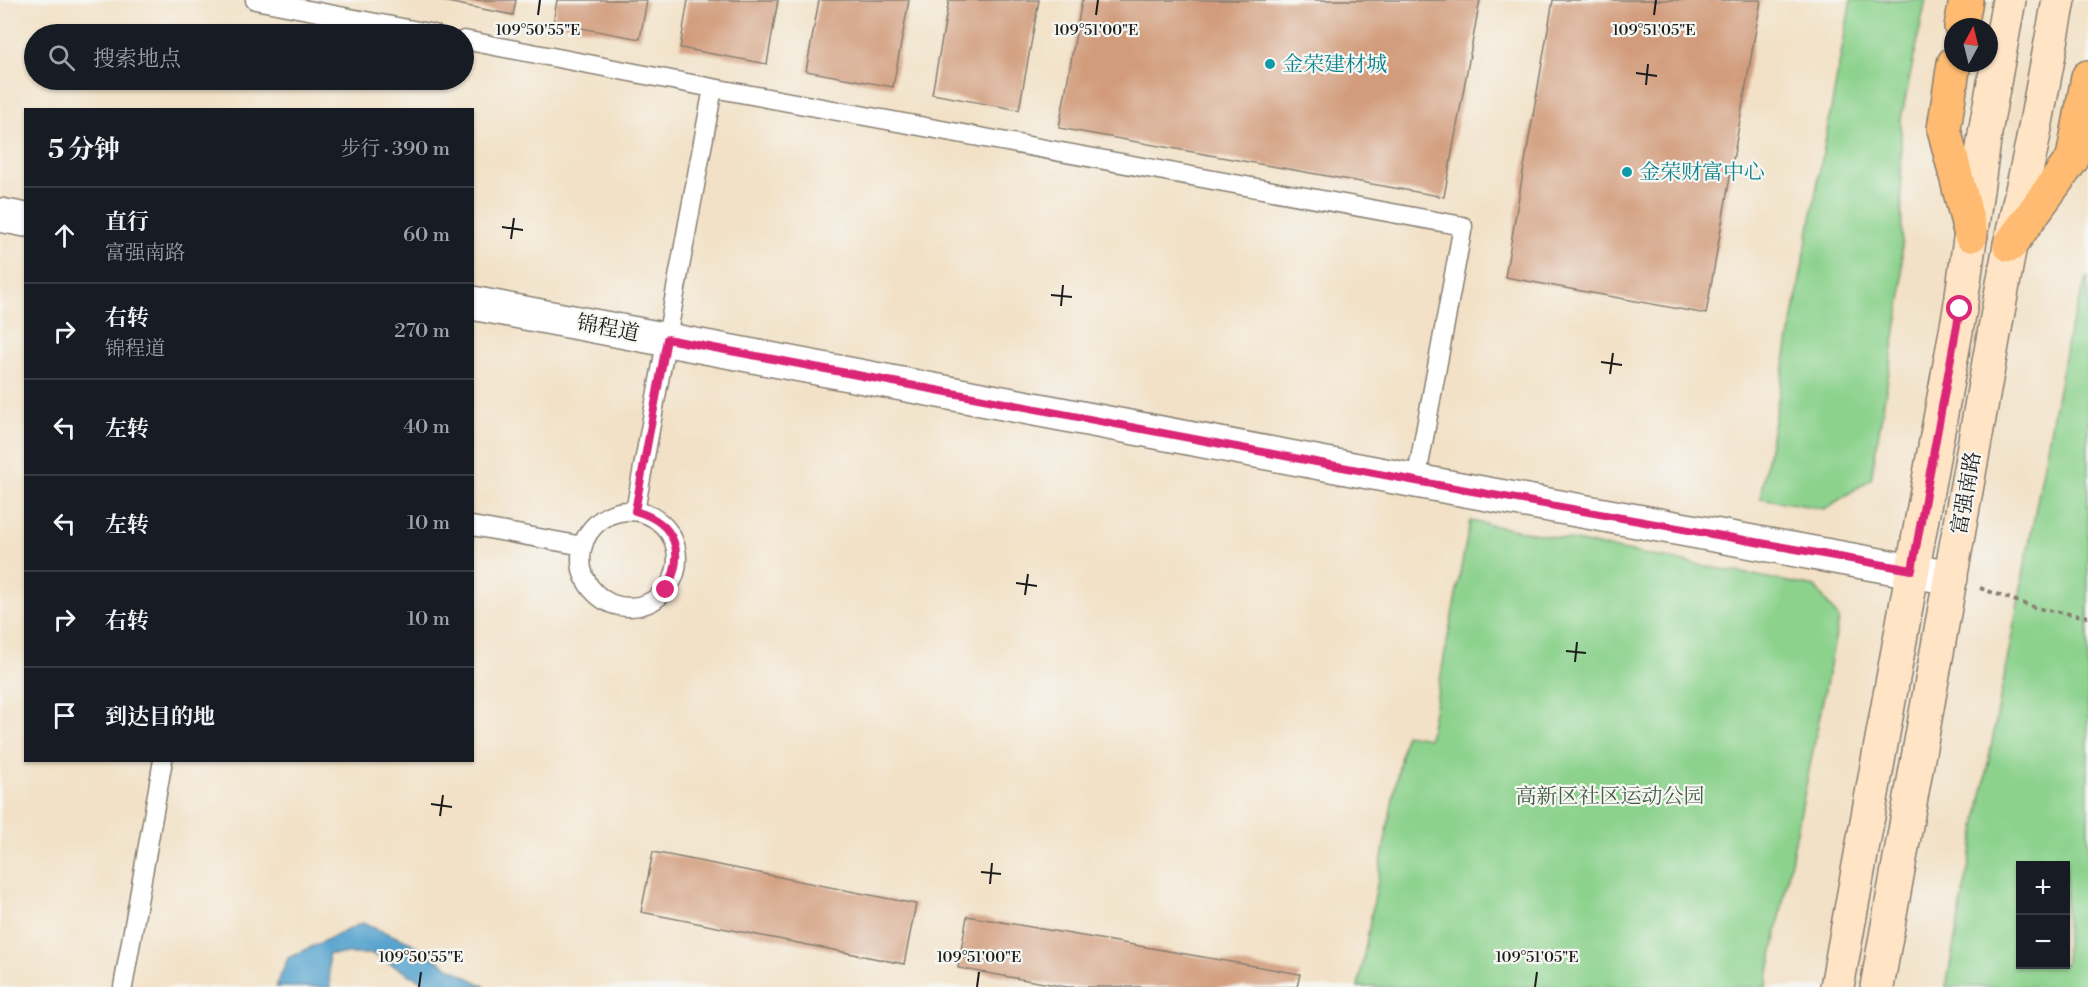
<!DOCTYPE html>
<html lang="zh">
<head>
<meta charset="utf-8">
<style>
  :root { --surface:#171b24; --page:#242831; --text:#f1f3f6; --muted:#9ea1a6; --line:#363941 }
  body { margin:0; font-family:"Libre Bodoni","Noto Serif SC",serif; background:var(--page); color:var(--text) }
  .controls { position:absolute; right:18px; bottom:18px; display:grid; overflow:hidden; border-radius:0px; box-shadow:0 2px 4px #0004 }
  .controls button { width:54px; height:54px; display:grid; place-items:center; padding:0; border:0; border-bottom:2px solid var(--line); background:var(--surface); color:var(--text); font:30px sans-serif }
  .compass { position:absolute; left:1944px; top:18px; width:54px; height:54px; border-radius:50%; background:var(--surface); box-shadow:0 2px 4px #0004; rotate:7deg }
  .stop { position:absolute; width:18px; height:18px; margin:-14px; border:4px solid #db2777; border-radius:50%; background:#fff }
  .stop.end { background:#db2777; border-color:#fff; box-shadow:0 2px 6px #0008 }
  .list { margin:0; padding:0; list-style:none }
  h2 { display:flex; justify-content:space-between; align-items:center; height:78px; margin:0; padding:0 24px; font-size:26px }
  h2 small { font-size:20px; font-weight:400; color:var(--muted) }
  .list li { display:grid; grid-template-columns:39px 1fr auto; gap:18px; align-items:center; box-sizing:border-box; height:96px; padding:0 24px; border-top:2px solid var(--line) }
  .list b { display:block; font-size:22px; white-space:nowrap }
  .list p { margin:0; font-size:20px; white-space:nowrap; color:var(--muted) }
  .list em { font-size:20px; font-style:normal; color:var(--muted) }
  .icon { flex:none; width:33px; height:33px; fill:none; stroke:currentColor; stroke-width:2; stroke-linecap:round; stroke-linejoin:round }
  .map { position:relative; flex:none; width:2088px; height:987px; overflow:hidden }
  .search { position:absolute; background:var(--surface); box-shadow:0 2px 4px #0004; left:24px; top:24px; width:450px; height:66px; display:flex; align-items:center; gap:15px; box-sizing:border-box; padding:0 21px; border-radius:33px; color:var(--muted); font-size:22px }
  .panel { position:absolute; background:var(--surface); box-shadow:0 2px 4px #0004; left:24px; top:108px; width:450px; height:654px; border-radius:0px }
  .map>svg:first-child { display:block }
  .green { fill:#8cd28d; stroke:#547754; stroke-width:1.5; fill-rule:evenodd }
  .water { fill:#54a3ce; stroke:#386075; stroke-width:1.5 }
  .building { fill:#d29c7b }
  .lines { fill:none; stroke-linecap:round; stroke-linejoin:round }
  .service-casing { stroke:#877e71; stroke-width:21 }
  .minor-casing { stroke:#877e71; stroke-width:36 }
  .secondary-casing { stroke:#877e71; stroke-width:36 }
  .primary-casing { stroke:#877e71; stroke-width:36 }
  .path { stroke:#877e71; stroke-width:4; stroke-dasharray:4.5 4.5; stroke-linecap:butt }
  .service { stroke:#fff; stroke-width:18 }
  .minor { stroke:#fff; stroke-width:33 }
  .secondary { stroke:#ffe4c6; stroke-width:33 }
  .primary { stroke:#febb71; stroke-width:33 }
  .route { stroke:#db2777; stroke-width:8 }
  .ticks { fill:none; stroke:#1c1c1c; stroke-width:2 }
  .culture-dot { fill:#0f9aa8; stroke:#f6f6f2; stroke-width:2 }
  .labels { text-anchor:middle; stroke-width:4.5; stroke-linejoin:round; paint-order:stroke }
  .culture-label { font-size:21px; fill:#0d838f; stroke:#f6f6f2; text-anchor:start }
  .street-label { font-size:21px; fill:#1c1c1c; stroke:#f6f6f2 }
  .park-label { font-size:21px; fill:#435c44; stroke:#f6f6f2 }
  .ticks-label { font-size:15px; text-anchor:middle; fill:#1c1c1c; stroke:#f6f6f2; stroke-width:4.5; stroke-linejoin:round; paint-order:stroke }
</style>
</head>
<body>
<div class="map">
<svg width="2088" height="987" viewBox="0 0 2088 987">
  <rect width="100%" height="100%" fill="#f6f6f2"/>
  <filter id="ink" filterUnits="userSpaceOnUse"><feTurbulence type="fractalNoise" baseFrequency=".0167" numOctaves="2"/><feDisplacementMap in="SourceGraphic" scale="12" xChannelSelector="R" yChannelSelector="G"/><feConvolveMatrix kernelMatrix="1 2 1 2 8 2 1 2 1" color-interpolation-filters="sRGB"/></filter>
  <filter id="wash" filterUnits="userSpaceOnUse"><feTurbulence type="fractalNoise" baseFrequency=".008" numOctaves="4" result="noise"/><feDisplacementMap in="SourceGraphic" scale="24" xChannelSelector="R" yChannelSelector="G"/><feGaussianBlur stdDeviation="1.35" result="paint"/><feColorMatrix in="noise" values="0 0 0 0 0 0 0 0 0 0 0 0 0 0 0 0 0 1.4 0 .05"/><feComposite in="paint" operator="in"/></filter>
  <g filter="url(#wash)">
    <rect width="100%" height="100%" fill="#f2e1c6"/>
    <path class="green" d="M1851,0h75l-25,119 1,175 -31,185 -46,30 -65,-11z
      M2088,276v711h-142l123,-656zM2020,866h46v98h-46z
      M1470,521l345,66 24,32 -73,368h-408l47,-253 24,4z"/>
    <path class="water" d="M362,923l47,19 36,23 41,22h-54l-59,-33h-45l2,33h-54l12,-29z"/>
    <g id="blocks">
      <path class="building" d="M437,0h79l-3,15z
        M557,0h90l-7,39 -87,-16z
        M688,0h90l-11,64 -87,-16z
        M819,0h90l-16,87 -87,-16z
        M949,0h90l-20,110 -87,-16z
        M1082,0h398l-36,197 -385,-69z
        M1553,0h208l-55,314 -201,-37z
        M653,852l263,52 -12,60 -263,-52z
        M967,916l333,58 -3,13h-230l-109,-19z"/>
    </g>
  </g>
  <g filter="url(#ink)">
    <use href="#blocks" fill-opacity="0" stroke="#877e71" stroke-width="1.5"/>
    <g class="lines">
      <defs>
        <path id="service" d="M255,0l179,34
          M464,40l249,48 750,138 -47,255
          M635,511l78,-423
          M581 559a48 48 0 1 1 96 0a48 48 0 1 1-96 0Z
          M472,526l111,20
          M123,987l40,-227"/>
        <path id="minor" d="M0,215l26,5
          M472,303l944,178 535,97"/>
        <path id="secondary" d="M1837,987l123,-678 26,-182 23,-127
          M1877,987l133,-742 22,-101 27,-144"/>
        <path id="primary" d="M1961,27l5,-27
          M1954,63l-10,66 27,106
          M2010,245l63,-87 15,-81"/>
      </defs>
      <use href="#service" class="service-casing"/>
      <use href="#minor" class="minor-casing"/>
      <use href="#secondary" class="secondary-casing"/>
      <use href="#primary" class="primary-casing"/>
      <path class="path" d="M1980,588l56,20 52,9"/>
      <use href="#service" class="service"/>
      <use href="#minor" class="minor"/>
      <use href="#secondary" class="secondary"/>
      <use href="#primary" class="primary"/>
    </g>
  </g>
  <g class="lines" filter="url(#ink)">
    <path class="route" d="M666,590c20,-36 11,-67 -31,-79l32,-172 749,142 496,89 48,-261"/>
  </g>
  <path class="ticks" d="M538,15l2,-15M1096,15l2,-15M1654,15l2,-15M1636,73l21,3M1646,85l2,-21M502,227l21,3M511,239l3,-21M1051,295l21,2M1061,306l2,-21M1601,362l21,3M1610,374l3,-21M1016,583l21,3M1025,595l3,-21M1566,651l20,2M1575,662l2,-20M431,804l21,3M440,816l3,-21M981,872l20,2M990,884l2,-21M419,987l2,-15M977,987l2,-15M1535,987l2,-15"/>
  <g class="culture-dot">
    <circle cx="1270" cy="64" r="6"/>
    <circle cx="1627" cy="172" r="6"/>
  </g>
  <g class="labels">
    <g class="culture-label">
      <text x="1282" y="71">金荣建材城</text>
      <text x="1639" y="179">金荣财富中心</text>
    </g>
    <g class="street-label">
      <text transform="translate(608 328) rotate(11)" y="7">锦程道</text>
      <text transform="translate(1966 493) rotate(-80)" y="7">富强南路</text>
    </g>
    <g class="park-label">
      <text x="1610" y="803">高新区社区运动公园</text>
    </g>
  </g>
  <g class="ticks-label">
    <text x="538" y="35">109°50'55"E</text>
    <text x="1096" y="35">109°51'00"E</text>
    <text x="1654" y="35">109°51'05"E</text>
    <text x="421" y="962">109°50'55"E</text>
    <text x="979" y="962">109°51'00"E</text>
    <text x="1537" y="962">109°51'05"E</text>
  </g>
</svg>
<div class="controls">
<button>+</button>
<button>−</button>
</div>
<svg class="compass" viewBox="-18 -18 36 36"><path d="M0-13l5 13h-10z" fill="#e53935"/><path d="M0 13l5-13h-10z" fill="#9ea1a6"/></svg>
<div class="stop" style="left:1960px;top:309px"></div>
<div class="stop end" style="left:666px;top:590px"></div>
<div class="search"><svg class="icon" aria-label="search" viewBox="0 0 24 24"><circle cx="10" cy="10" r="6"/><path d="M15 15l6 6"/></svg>搜索地点</div>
<section class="panel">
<h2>5 分钟<small>步行 · 390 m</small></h2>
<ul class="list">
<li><svg class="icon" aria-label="ahead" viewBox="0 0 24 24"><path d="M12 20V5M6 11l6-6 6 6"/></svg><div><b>直行</b><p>富强南路</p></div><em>60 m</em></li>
<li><svg class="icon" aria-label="right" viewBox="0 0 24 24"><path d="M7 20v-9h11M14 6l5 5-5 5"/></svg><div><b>右转</b><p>锦程道</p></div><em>270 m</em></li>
<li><svg class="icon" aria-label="left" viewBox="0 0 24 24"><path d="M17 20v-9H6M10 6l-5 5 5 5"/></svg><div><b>左转</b></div><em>40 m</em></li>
<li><svg class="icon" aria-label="left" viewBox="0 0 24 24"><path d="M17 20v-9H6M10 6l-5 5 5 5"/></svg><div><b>左转</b></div><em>10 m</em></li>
<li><svg class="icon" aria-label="right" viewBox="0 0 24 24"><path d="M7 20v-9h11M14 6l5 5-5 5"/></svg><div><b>右转</b></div><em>10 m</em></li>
<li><svg class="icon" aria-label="arrive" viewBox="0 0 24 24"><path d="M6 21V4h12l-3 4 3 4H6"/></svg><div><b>到达目的地</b></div></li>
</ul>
</section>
</div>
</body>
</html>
